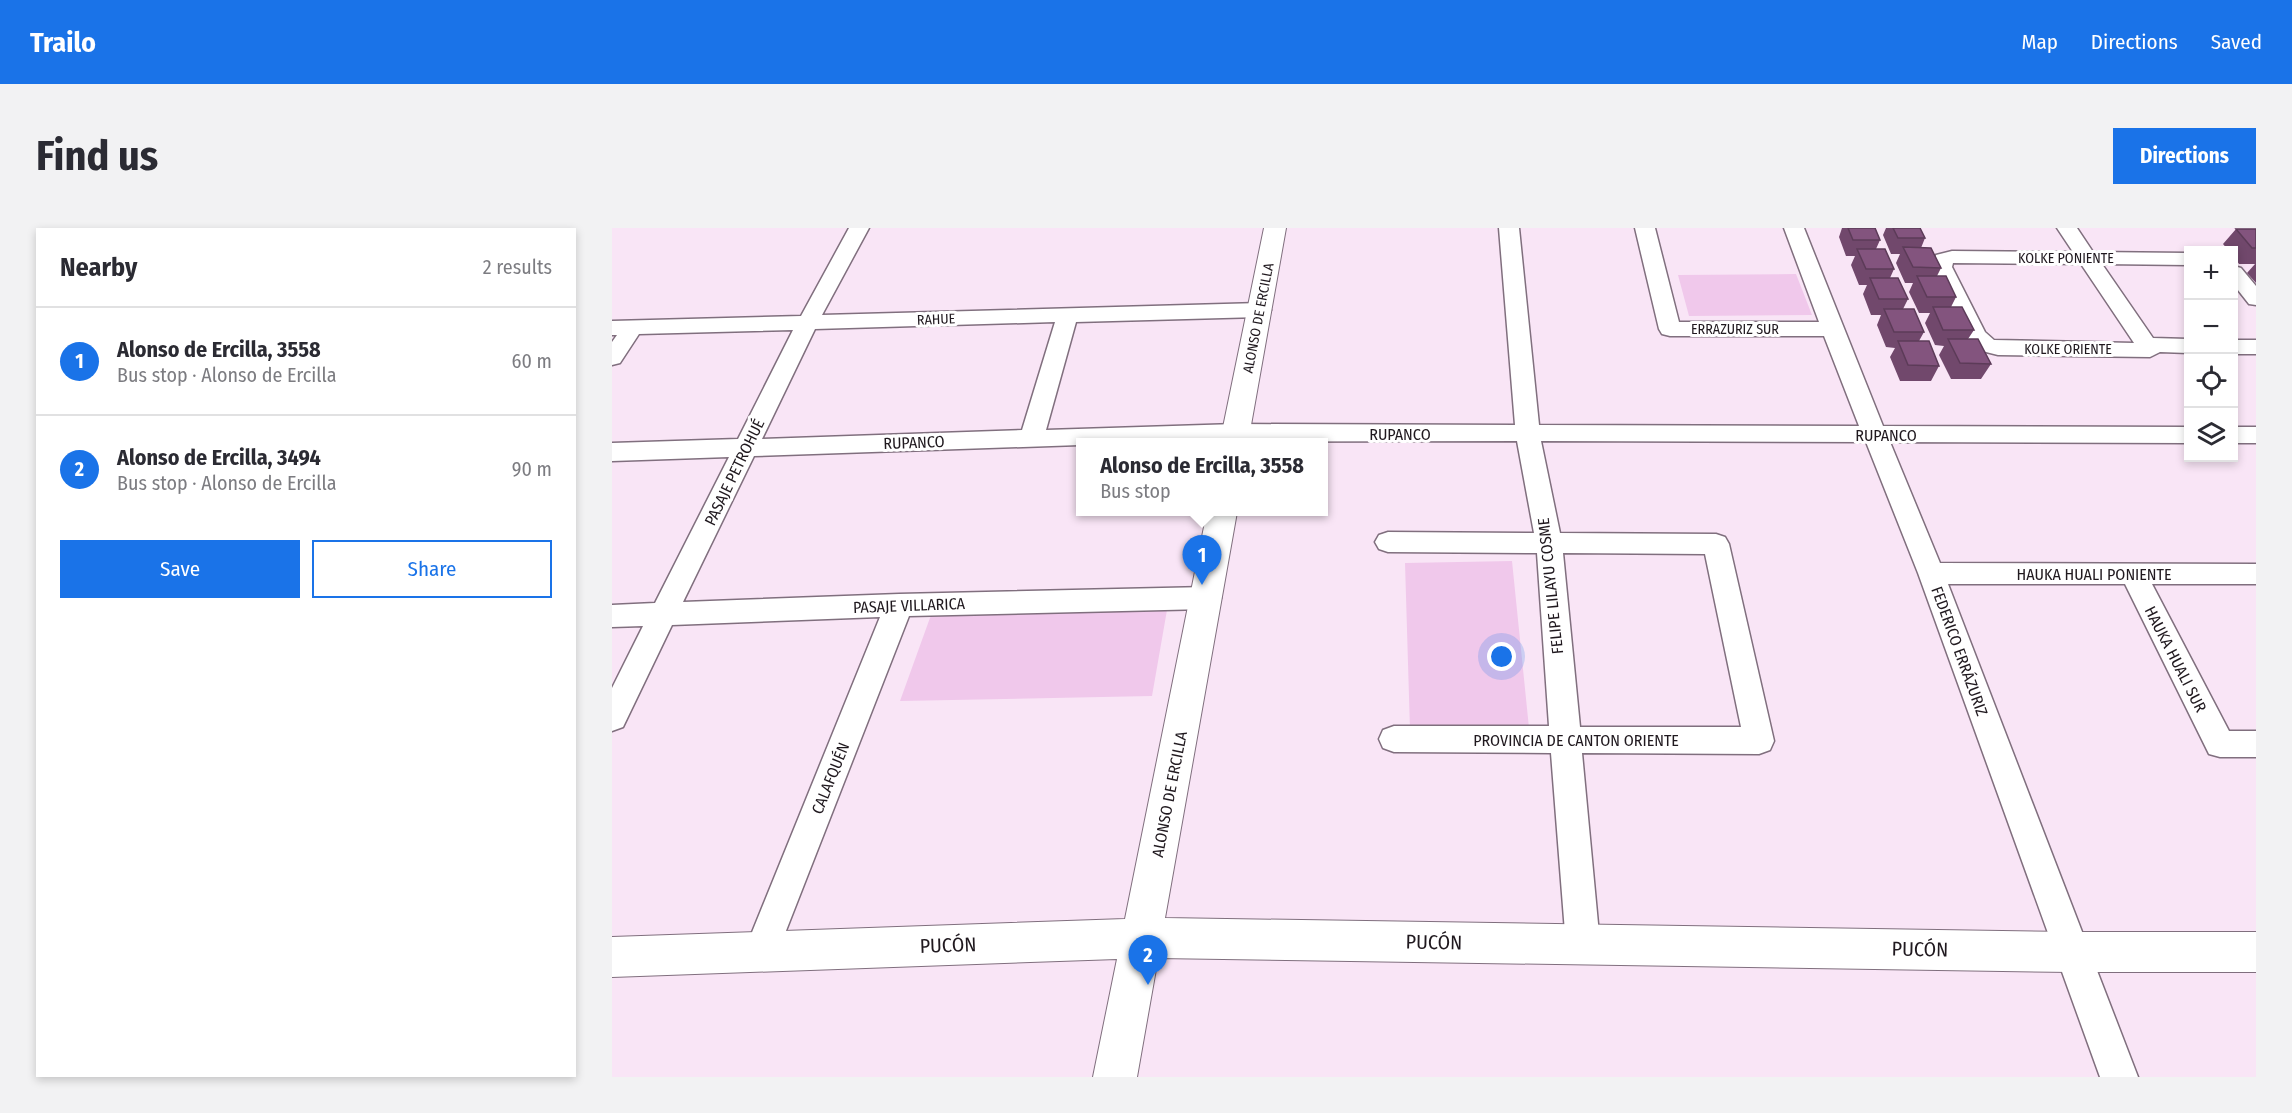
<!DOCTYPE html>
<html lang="en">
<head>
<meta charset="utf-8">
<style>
  :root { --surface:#fff; --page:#f2f2f3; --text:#2b2b33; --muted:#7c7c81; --line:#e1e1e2; --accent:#1a73e8 }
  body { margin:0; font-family:"Fira Sans Condensed",sans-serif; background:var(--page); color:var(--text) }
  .controls { position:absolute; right:18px; top:18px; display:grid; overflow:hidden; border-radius:0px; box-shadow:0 3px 9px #0003 }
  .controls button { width:54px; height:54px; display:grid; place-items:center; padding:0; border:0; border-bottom:2px solid var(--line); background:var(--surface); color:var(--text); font:30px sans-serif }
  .you { position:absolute; left:890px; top:429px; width:21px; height:21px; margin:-15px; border:4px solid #fff; border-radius:50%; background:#1a73e8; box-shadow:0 0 0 9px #1a73e833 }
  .badge { display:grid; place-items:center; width:39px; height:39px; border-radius:50%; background:var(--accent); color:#fff; font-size:20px; font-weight:700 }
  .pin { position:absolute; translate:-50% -50px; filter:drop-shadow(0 2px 3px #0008) }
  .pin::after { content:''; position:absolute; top:32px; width:21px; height:18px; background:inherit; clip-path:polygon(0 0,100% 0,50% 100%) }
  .popup { position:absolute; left:464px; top:210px; width:252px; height:78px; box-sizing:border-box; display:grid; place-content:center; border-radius:0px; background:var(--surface); filter:drop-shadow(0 2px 4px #0005); font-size:20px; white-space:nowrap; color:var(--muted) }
  .popup b { font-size:22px; color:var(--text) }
  .popup::after { content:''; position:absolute; left:50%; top:100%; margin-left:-12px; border:12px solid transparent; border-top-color:var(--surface) }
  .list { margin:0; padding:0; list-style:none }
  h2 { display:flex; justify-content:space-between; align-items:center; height:78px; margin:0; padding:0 24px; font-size:26px }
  h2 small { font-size:20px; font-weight:400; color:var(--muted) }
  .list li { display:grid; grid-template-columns:39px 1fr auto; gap:18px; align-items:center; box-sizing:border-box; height:108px; padding:0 24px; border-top:2px solid var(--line) }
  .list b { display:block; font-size:22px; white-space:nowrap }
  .list p { margin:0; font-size:20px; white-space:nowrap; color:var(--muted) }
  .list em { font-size:20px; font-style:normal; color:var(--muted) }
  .actions { display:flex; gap:12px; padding:18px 24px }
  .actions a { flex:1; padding:14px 0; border:2px solid var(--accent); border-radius:0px; text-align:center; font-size:21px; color:var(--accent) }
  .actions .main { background:var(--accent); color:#fff }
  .icon { flex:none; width:33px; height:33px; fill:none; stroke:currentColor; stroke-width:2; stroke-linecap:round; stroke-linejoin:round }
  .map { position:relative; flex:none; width:1644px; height:849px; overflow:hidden; border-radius:0px }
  header { display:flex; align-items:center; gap:36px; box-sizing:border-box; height:84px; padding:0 30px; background:var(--accent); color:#fff }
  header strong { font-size:28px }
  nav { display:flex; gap:33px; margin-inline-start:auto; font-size:21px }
  .intro { display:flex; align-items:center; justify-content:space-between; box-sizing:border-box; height:144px; padding:0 36px }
  h1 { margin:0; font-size:42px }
  .button { padding:15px 27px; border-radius:0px; background:var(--accent); color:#fff; font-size:21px; font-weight:700 }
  main { display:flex; gap:36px; padding:0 36px }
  aside { flex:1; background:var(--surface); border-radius:0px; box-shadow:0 3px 9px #0003 }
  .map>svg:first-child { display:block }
  .green { fill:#f0c8eb }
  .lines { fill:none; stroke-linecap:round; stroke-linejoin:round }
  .street-casing { stroke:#806f7e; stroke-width:3 }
  .secondary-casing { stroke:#806f7e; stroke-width:2 }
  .street { fill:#fff; fill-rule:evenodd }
  .secondary { fill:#fff; fill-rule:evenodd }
  .wall { fill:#71486c }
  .building { fill:#83547e; stroke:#5c3b58; stroke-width:1.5 }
  .labels { text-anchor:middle; stroke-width:6; stroke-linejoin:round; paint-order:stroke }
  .far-street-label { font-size:14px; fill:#20191f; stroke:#fff }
  .street-label { font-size:16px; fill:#20191f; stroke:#fff }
  .near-street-label { font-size:20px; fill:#20191f; stroke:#fff }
</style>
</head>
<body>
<header>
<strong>Trailo</strong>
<nav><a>Map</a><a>Directions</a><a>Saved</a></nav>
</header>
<div class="intro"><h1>Find us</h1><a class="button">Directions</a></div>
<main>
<aside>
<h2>Nearby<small>2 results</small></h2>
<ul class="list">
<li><span class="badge">1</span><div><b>Alonso de Ercilla, 3558</b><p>Bus stop · Alonso de Ercilla</p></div><em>60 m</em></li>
<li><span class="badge">2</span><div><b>Alonso de Ercilla, 3494</b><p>Bus stop · Alonso de Ercilla</p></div><em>90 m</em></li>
</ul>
<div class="actions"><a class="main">Save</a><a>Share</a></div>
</aside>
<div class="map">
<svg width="1644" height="849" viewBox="0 0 1644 849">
  <rect width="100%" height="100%" fill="#f9e5f6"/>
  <path class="green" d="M1184,46l16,41 -123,1 -11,-41z
    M900,333l17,167 -119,2 -5,-167z
    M555,382l-15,86 -252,5 31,-86z"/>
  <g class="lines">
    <defs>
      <path id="street" d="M237,0h20l-47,87 438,-12 8,2 3,5 -3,5 -8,2 -184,5 -30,108 190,-6 279,1 -16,-197h20l20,197 320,1 -35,-90h-154l-8,-2 -3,-5 -24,-101h20l24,94h140l-35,-94h20l79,198 305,1v16l-298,-1 50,121 316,1v20h-104l77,147h27v26h-36l-11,-3 -84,-170h-177l190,493h-38l-182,-504 -52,-131 -325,-1 19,92 156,1 9,3 4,7 45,197 -4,9 -11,4 -177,-1 18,192 -5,12 -12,5 -12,-5 -5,-12 -15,-192 -157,-1 -11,-4 -4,-9 4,-9 11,-4h155l-12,-173 -149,-1 -9,-3 -4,-7 4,-7 9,-3 146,1 -17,-92 -437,1v3l-326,11 -71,146 216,-8 308,-7 10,3 4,8 -4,8 -10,3 -298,7 -136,348 -12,5 -12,-5 -5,-12 136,-335 -208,8 -49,102 -11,4v-43l31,-62 -31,1v-22l43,-2 74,-146 -117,4v-18l126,-4 55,-109 -154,4 -19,29 -8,2v-23l5,-7h-5v-14l189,-5zM443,94l-33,108 -260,9 53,-110zM951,325l142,1 36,173h-161z
        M1445,0h20l16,24 95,1v12l-86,-1 51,74 35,1v14l-28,-1 -10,5 -152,-2 -20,-5 -10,-9 -36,-74 4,-12 16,-4 121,1zM1341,35l128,1 53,79 -140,-3 -9,-8 -33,-65z
        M1622,38l7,2 15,18v19l-7,-1 -15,-19z
        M1622,112h22v14h-22z
        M1622,199h22v16h-22z"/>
      <path id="secondary" d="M652,0h22l-38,214h-28z
        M595,284h30l-72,406 906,14h185v40h-185l-913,-14 -21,119h-44l24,-118 -505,18v-40l513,-18z"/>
    </defs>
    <use href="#street" class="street-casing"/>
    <use href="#secondary" class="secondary-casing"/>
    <use href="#street" class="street"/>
    <use href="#secondary" class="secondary"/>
  </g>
  <path class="wall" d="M1230,0h33l5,12 -4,9 18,20 -4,9 18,21 -5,10 21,23 -5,9 20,25 -8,15h-31l-10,-24 5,-9 -9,-1 -9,-22 4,-10h-10l-8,-21 4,-9h-8l-8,-20 4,-9h-9l-7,-19z
    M1274,0h34l5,10 -4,10 20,20 -4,8 19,21 -5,10 23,23 -6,9 23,25 -10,15h-30l-12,-24 5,-9 -9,-1 -10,-22 5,-10h-11l-10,-21 4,-9h-8l-9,-20 4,-9h-9l-8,-19z
    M1624,1h20v54l-9,-10 8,-9h-16l-5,-7v-7h-6l-5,-6z"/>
  <path class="building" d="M1236,0h27l5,12h-27z
    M1281,0h27l5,10h-27z
    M1624,1h20v19h-4z
    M1291,19l28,1 10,20 -28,-1z
    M1245,21h28l9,20h-28z
    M1305,48h29l10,21h-29z
    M1258,50h28l10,21h-29z
    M1321,79h29l12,23h-31z
    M1272,81h30l10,23h-30z
    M1336,111h30l13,25 -31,-1z
    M1286,113h31l10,25 -31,-1z"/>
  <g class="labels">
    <g class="far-street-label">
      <text x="1454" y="35">KOLKE PONIENTE</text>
      <text transform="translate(646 90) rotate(-79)" y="5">ALONSO DE ERCILLA</text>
      <text transform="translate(324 91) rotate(-2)" y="5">RAHUE</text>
      <text x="1123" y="106">ERRAZURIZ SUR</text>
      <text x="1456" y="126">KOLKE ORIENTE</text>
    </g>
    <g class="street-label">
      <text x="788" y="212">RUPANCO</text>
      <text x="1274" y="213">RUPANCO</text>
      <text transform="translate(302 214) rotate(-2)" y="6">RUPANCO</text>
      <text transform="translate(122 244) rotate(-64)" y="6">PASAJE PETROHUÉ</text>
      <text x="1482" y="352">HAUKA HUALI PONIENTE</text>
      <text transform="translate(938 358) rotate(-96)" y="6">FELIPE LILAYU COSME</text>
      <text transform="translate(297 377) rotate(-2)" y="6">PASAJE VILLARICA</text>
      <text transform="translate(1348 423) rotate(70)" y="6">FEDERICO ERRÁZURIZ</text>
      <text transform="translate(1564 431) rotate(63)" y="6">HAUKA HUALI SUR</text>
      <text x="964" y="518">PROVINCIA DE CANTON ORIENTE</text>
      <text transform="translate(218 550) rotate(-68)" y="6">CALAFQUÉN</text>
      <text transform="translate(557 566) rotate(-79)" y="6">ALONSO DE ERCILLA</text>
    </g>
    <g class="near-street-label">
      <text transform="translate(822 714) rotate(1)" y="7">PUCÓN</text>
      <text transform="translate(336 717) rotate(-2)" y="7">PUCÓN</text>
      <text transform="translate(1308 721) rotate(1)" y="7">PUCÓN</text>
    </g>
  </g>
</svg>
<div class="controls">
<button>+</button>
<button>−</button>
<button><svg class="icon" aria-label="locate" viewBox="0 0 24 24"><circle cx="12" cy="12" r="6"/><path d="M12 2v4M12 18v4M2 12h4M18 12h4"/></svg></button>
<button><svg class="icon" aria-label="layers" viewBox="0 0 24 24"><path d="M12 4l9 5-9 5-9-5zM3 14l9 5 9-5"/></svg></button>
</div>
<div class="you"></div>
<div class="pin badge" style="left:590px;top:357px">1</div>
<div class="popup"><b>Alonso de Ercilla, 3558</b>Bus stop</div>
<div class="pin badge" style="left:536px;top:757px">2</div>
</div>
</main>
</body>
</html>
